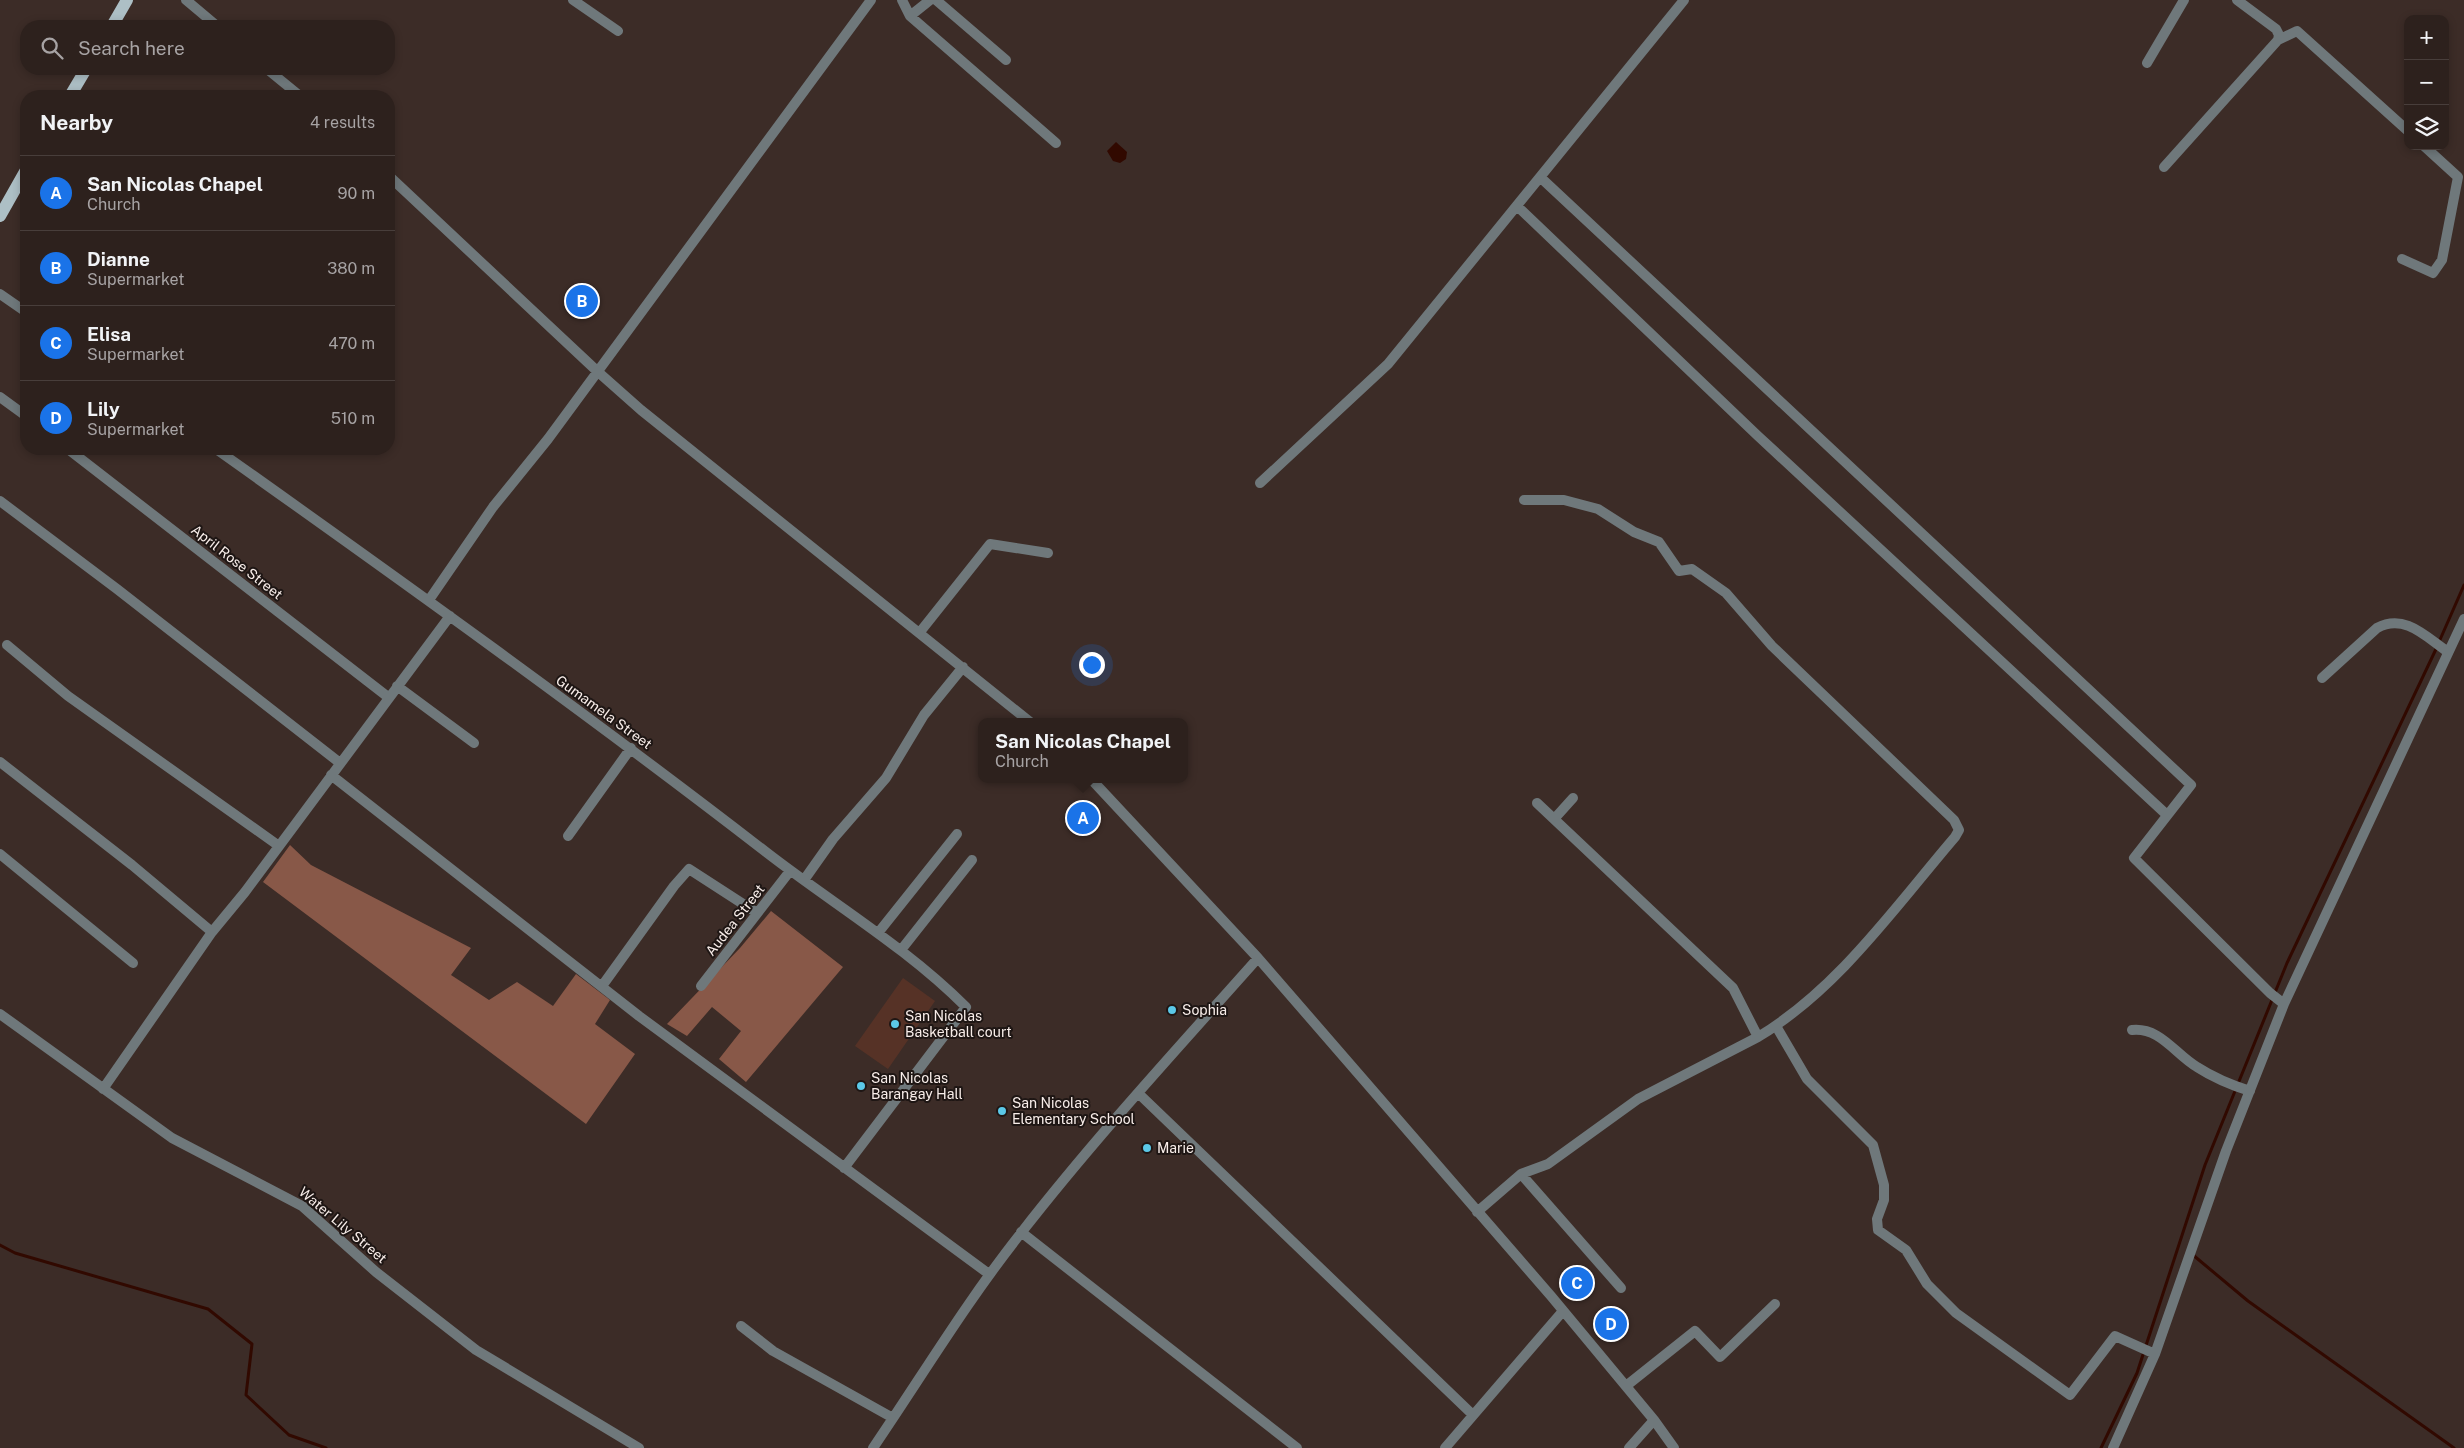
<!DOCTYPE html>
<html lang="en">
<head>
<meta charset="utf-8">
<style>
  :root { --surface:#2d211d; --page:#392e2a; --text:#f1f3f6; --muted:#a7a3a4; --line:#483e3b; --accent:#1a73e8 }
  body { margin:0; font-family:"Public Sans",sans-serif; background:var(--page); color:var(--text) }
  .controls { position:absolute; right:15px; top:15px; display:grid; overflow:hidden; border-radius:10px; box-shadow:0 2px 8px #0003 }
  .controls button { width:45px; height:45px; display:grid; place-items:center; padding:0; border:0; border-bottom:1px solid var(--line); background:var(--surface); color:var(--text); font:25px sans-serif }
  .you { position:absolute; left:1091px; top:664px; width:18px; height:18px; margin:-12px; border:4px solid #fff; border-radius:50%; background:#1a73e8; box-shadow:0 0 0 8px #1a73e833 }
  .badge { display:grid; place-items:center; width:32px; height:32px; border-radius:50%; background:var(--accent); color:#fff; font-size:16px; font-weight:700 }
  .pin { position:absolute; translate:-50% -50%; border:2px solid #fff; box-shadow:0 1px 5px #0006 }
  .popup { position:absolute; left:978px; top:718px; width:210px; height:65px; box-sizing:border-box; display:grid; place-content:center; border-radius:10px; background:var(--surface); filter:drop-shadow(0 1px 4px #0005); font-size:16px; white-space:nowrap; color:var(--muted) }
  .popup b { font-size:19px; color:var(--text) }
  .popup::after { content:''; position:absolute; left:50%; top:100%; margin-left:-10px; border:10px solid transparent; border-top-color:var(--surface) }
  .list { margin:0; padding:0; list-style:none }
  h2 { display:flex; justify-content:space-between; align-items:center; height:65px; margin:0; padding:0 20px; font-size:21px }
  h2 small { font-size:16px; font-weight:400; color:var(--muted) }
  .list li { display:grid; grid-template-columns:32px 1fr auto; gap:15px; align-items:center; box-sizing:border-box; height:75px; padding:0 20px; border-top:1px solid var(--line) }
  .list b { display:block; font-size:19px; white-space:nowrap }
  .list p { margin:0; font-size:16px; white-space:nowrap; color:var(--muted) }
  .list em { font-size:16px; font-style:normal; color:var(--muted) }
  .icon { flex:none; width:28px; height:28px; fill:none; stroke:currentColor; stroke-width:2; stroke-linecap:round; stroke-linejoin:round }
  .map { position:relative; flex:none; width:2464px; height:1448px; overflow:hidden }
  .search { position:absolute; background:var(--surface); box-shadow:0 2px 8px #0003; left:20px; top:20px; width:375px; height:55px; display:flex; align-items:center; gap:12px; box-sizing:border-box; padding:0 18px; border-radius:20px; color:var(--muted); font-size:19px }
  .panel { position:absolute; background:var(--surface); box-shadow:0 2px 8px #0003; left:20px; top:90px; width:375px; height:365px; border-radius:20px }
  .map>svg:first-child { display:block }
  .green { fill:#563226 }
  .forest { fill:#885848 }
  .water { fill:#310900 }
  .lines { fill:none; stroke-linecap:round; stroke-linejoin:round }
  .stream { stroke:#310900; stroke-width:3 }
  .minor { stroke:#6f787b; stroke-width:10 }
  .primary { stroke:#adbfc5; stroke-width:12 }
  .poi-dot { fill:#5bc8e7; stroke:#1e1614; stroke-width:2 }
  .labels { text-anchor:middle; stroke-width:4; stroke-linejoin:round; paint-order:stroke }
  .street-label { font-size:14px; fill:#f8ede9; stroke:#1e1614 }
  .poi-label { font-size:14px; fill:#f8ede9; stroke:#1e1614; text-anchor:start }
</style>
</head>
<body>
<div class="map">
<svg width="2464" height="1448" viewBox="0 0 2464 1448">
  <rect width="100%" height="100%" fill="#3c2c27"/>
  <path class="green" d="M903,978l32,23 -47,68 -33,-23z"/>
  <path class="forest" d="M290,845l21,20 160,83 -20,27 38,25 28,-18 36,24 23,-32 34,26 -15,24 40,30 -49,70 -323,-242z
    M771,911l72,56 -97,115 -27,-23 22,-28 -29,-24 -25,29 -20,-12 73,-76z"/>
  <path class="water" d="M1116,142l11,10 -1,7 -6,4 -7,-2 -6,-10z"/>
  <g class="lines">
    <path class="stream" d="M2439,642l25,-57
      M0,1245l15,8 193,56 44,35 -6,51 43,40 37,13
      M2193,1255l55,46 206,147
      M2101,1448l36,-75 68,-208 82,-202 150,-316"/>
    <path class="minor" d="M186,0l31,26
      M573,0l45,31
      M902,0l8,16 146,127
      M936,0l70,60
      M910,16l20,-16
      M2278,40l19,-9 111,100
      M2147,63l37,-63
      M267,69l33,27
      M2164,167l114,-127 1,-5 -3,-6 -39,-29
      M389,176l208,195 44,39 389,312
      M1540,177l651,608 -57,73 136,135 14,11
      M1517,206l241,230 409,379
      M2402,259l31,14 9,-13 16,-83 -34,-31
      M0,294l26,18
      M0,397l26,19
      M68,449l320,248
      M216,449c186,132 370,264 550,403 67,52 140,95 200,155l-122,161
      M1260,483l128,-119 296,-364
      M0,501l117,88 223,174
      M429,600l64,-93 55,-68 323,-439
      M920,632l70,-88 58,9
      M7,645l61,51 211,150
      M2322,678l55,-50c28,-15 49,9 71,24
      M397,686l77,57
      M0,762l132,103 80,67
      M331,775l308,241 350,258
      M1091,779l167,179 293,338 103,124 20,28
      M1537,803l196,185 25,49
      M1555,818l18,-20
      M568,836l63,-88
      M0,854l133,109
      M804,880l29,-41 53,-61 38,-63 39,-48
      M878,933l79,-99
      M901,950l71,-90
      M602,986l72,-100 15,-17 68,44
      M701,986l89,-115
      M0,1014l172,124 130,68 74,66 100,78 163,98
      M1776,1026l31,53 66,66 11,40v15l-7,19 1,11 28,20 21,34 29,29 114,82 45,-59 40,18
      M2132,1030c28,-3 43,24 65,37 17,11 34,18 53,24
      M103,1089l109,-157 33,-40 205,-276
      M1138,1093l335,322
      M1521,1174l100,114
      M1477,1212l44,-38 27,-10 90,-65 120,-62c80,-48 137,-130 197,-200l4,-7 -5,-10 -182,-174 -46,-53 -34,-24 -13,2 -20,-29 -25,-10 -36,-23 -34,-9h-40
      M1021,1232l276,216
      M741,1326l32,25 120,67
      M1626,1386l69,-55 25,26 55,-53
      M873,1448c49,-72 94,-147 148,-215 74,-95 157,-185 237,-275
      M1445,1448l118,-137
      M1629,1448l25,-28
      M2113,1448l42,-94 71,-203 58,-147 180,-385"/>
    <path class="primary" d="M112,26l15,-26
      M70,96l16,-27
      M0,216l26,-46"/>
  </g>
  <g class="poi-dot">
    <circle cx="1172" cy="1010" r="5"/>
    <circle cx="895" cy="1024" r="5"/>
    <circle cx="861" cy="1086" r="5"/>
    <circle cx="1002" cy="1111" r="5"/>
    <circle cx="1147" cy="1148" r="5"/>
  </g>
  <g class="labels">
    <g class="street-label">
      <text transform="translate(237 562) rotate(38)" y="5">April Rose Street</text>
      <text transform="translate(604 712) rotate(36)" y="5">Gumamela Street</text>
      <text transform="translate(735 920) rotate(-52)" y="5">Audea Street</text>
      <text transform="translate(343 1225) rotate(40)" y="5">Water Lily Street</text>
    </g>
    <g class="poi-label">
      <text x="1182" y="1015">Sophia</text>
      <text x="905" y="1021">San Nicolas<tspan x="905" dy="16">Basketball court</tspan></text>
      <text x="871" y="1083">San Nicolas<tspan x="871" dy="16">Barangay Hall</tspan></text>
      <text x="1012" y="1108">San Nicolas<tspan x="1012" dy="16">Elementary School</tspan></text>
      <text x="1157" y="1153">Marie</text>
    </g>
  </g>
</svg>
<div class="controls">
<button>+</button>
<button>−</button>
<button><svg class="icon" aria-label="layers" viewBox="0 0 24 24"><path d="M12 4l9 5-9 5-9-5zM3 14l9 5 9-5"/></svg></button>
</div>
<div class="you"></div>
<div class="pin badge" style="left:1083px;top:818px">A</div>
<div class="popup"><b>San Nicolas Chapel</b>Church</div>
<div class="pin badge" style="left:582px;top:301px">B</div>
<div class="pin badge" style="left:1577px;top:1283px">C</div>
<div class="pin badge" style="left:1611px;top:1324px">D</div>
<div class="search"><svg class="icon" aria-label="search" viewBox="0 0 24 24"><circle cx="10" cy="10" r="6"/><path d="M15 15l6 6"/></svg>Search here</div>
<section class="panel">
<h2>Nearby<small>4 results</small></h2>
<ul class="list">
<li><span class="badge">A</span><div><b>San Nicolas Chapel</b><p>Church</p></div><em>90 m</em></li>
<li><span class="badge">B</span><div><b>Dianne</b><p>Supermarket</p></div><em>380 m</em></li>
<li><span class="badge">C</span><div><b>Elisa</b><p>Supermarket</p></div><em>470 m</em></li>
<li><span class="badge">D</span><div><b>Lily</b><p>Supermarket</p></div><em>510 m</em></li>
</ul>
</section>
</div>
</body>
</html>
